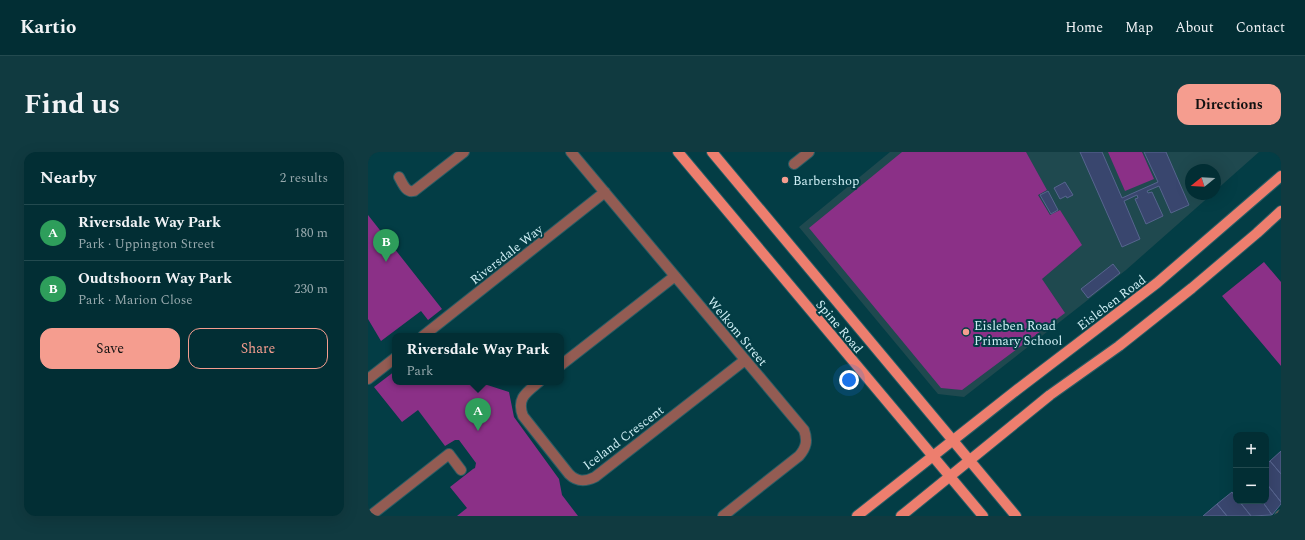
<!DOCTYPE html>
<html lang="en">
<head>
<meta charset="utf-8">
<style>
  :root { --surface:#022e34; --page:#103a40; --text:#f1f3f6; --muted:#96a8ac; --line:#234a4f; --accent:#f59d8f }
  body { margin:0; font-family:Spectral,serif; background:var(--page); color:var(--text) }
  .controls { position:absolute; right:12px; bottom:12px; display:grid; overflow:hidden; border-radius:8px; box-shadow:0 4px 16px #0002 }
  .controls button { width:36px; height:36px; display:grid; place-items:center; padding:0; border:0; border-bottom:1px solid var(--line); background:var(--surface); color:var(--text); font:20px sans-serif }
  .compass { position:absolute; left:817px; top:12px; width:36px; height:36px; border-radius:50%; background:var(--surface); box-shadow:0 4px 16px #0002; rotate:252deg }
  .you { position:absolute; left:481px; top:228px; width:14px; height:14px; margin:-10px; border:3px solid #fff; border-radius:50%; background:#1a73e8; box-shadow:0 0 0 6px #1a73e833 }
  .badge { display:grid; place-items:center; width:26px; height:26px; border-radius:50%; background:var(--accent); color:#fff; font-size:13px; font-weight:700 }
  .pin { position:absolute; translate:-50% -33px; filter:drop-shadow(0 1px 2px #0008) }
  .pin::after { content:''; position:absolute; top:21px; width:14px; height:12px; background:inherit; clip-path:polygon(0 0,100% 0,50% 100%) }
  .popup { position:absolute; left:24px; top:181px; width:172px; height:52px; box-sizing:border-box; display:grid; place-content:center; border-radius:8px; background:var(--surface); filter:drop-shadow(0 1px 3px #0005); font-size:13px; white-space:nowrap; color:var(--muted) }
  .popup b { font-size:15px; color:var(--text) }
  .popup::after { content:''; position:absolute; left:50%; top:100%; margin-left:-8px; border:8px solid transparent; border-top-color:var(--surface) }
  .list { margin:0; padding:0; list-style:none }
  h2 { display:flex; justify-content:space-between; align-items:center; height:52px; margin:0; padding:0 16px; font-size:17px }
  h2 small { font-size:13px; font-weight:400; color:var(--muted) }
  .list li { display:grid; grid-template-columns:26px 1fr auto; gap:12px; align-items:center; box-sizing:border-box; height:56px; padding:0 16px; border-top:1px solid var(--line) }
  .list b { display:block; font-size:15px; white-space:nowrap }
  .list p { margin:0; font-size:13px; white-space:nowrap; color:var(--muted) }
  .list em { font-size:13px; font-style:normal; color:var(--muted) }
  .actions { display:flex; gap:8px; padding:12px 16px }
  .actions a { flex:1; padding:9px 0; border:1px solid var(--accent); border-radius:12px; text-align:center; font-size:14px; color:var(--accent) }
  .actions .main { background:var(--accent); color:#111 }
  .map { position:relative; flex:none; width:913px; height:364px; overflow:hidden; border-radius:12px }
  header { display:flex; align-items:center; gap:24px; box-sizing:border-box; height:56px; padding:0 20px; background:var(--surface); border-bottom:1px solid var(--line) }
  header strong { font-size:19px }
  nav { display:flex; gap:22px; margin-inline-start:auto; font-size:14px }
  .intro { display:flex; align-items:center; justify-content:space-between; box-sizing:border-box; height:96px; padding:0 24px }
  h1 { margin:0; font-size:28px }
  .button { padding:10px 18px; border-radius:12px; background:var(--accent); color:#111; font-size:14px; font-weight:700 }
  main { display:flex; gap:24px; padding:0 24px }
  aside { flex:1; background:var(--surface); border-radius:12px; box-shadow:0 4px 16px #0002 }
  .map>svg:first-child { display:block }
  .built { fill:#1f494f }
  .green { fill:#8b3087 }
  .building { fill:#39466e; stroke:#57658f }
  .lines { fill:none; stroke-linecap:round; stroke-linejoin:round }
  .minor-casing { stroke:#285d65; stroke-width:12 }
  .major-casing { stroke:#285d65; stroke-width:12 }
  .minor { stroke:#935c53; stroke-width:10 }
  .major { stroke:#ed7e6e; stroke-width:10 }
  .poi-dot { fill:#f59d8f; stroke:#033d45; stroke-width:1.5 }
  .labels { text-anchor:middle; stroke-width:4; stroke-linejoin:round; paint-order:stroke }
  .poi-label { font-size:13px; fill:#cfeff5; stroke:#033d45; text-anchor:start }
  .street-label { font-size:13px; fill:#cfeff5; stroke:#033d45 }
</style>
</head>
<body>
<header>
<strong>Kartio</strong>
<nav><a>Home</a><a>Map</a><a>About</a><a>Contact</a></nav>
</header>
<div class="intro"><h1>Find us</h1><a class="button">Directions</a></div>
<main>
<aside>
<h2>Nearby<small>2 results</small></h2>
<ul class="list">
<li><span class="badge" style="background:#2e9e5b">A</span><div><b>Riversdale Way Park</b><p>Park · Uppington Street</p></div><em>180 m</em></li>
<li><span class="badge" style="background:#2e9e5b">B</span><div><b>Oudtshoorn Way Park</b><p>Park · Marion Close</p></div><em>230 m</em></li>
</ul>
<div class="actions"><a class="main">Save</a><a>Share</a></div>
</aside>
<div class="map">
<svg width="913" height="364" viewBox="0 0 913 364">
  <rect width="100%" height="100%" fill="#033d45"/>
  <path class="built" d="M522,0h369l-44,39v-21h-24v24h21l-86,76 -162,127 -26,-3 -139,-167z"/>
  <path class="green" d="M534,0h124l21,38 -9,5 12,20 10,-5 22,35 -40,34 23,34 -103,77 -21,-2 -132,-160z
    M740,0h34l12,27 -29,12z
    M0,63l74,94 -14,11 -7,-9 -40,30 -13,-22z
    M896,110l17,20v84l-59,-70z
    M27,219v11h83l31,10 5,25 45,62 3,16 16,21h-121l10,-8 -17,-21 23,-18 2,-1 1,-5 -17,-23h-4l-10,6 -27,-36 -16,12 -28,-35z"/>
  <path class="building" d="M712,0h22l20,46 36,-16 -14,-30h22l23,53 -18,8 -12,-27 -12,5 1,2 4,-1 11,24 -17,8 -11,-25 3,-1 -1,-3 -13,6 16,38 -18,8z
    M697,30l8,13 -6,3 -1,-2 -6,3 -6,-11z
    M680,39l10,19 -7,4 -11,-19z
    M745,112l7,9 -32,25 -7,-9z
    M913,299v23l-11,-13z
    M902,309l11,13v28l-15,-19v-19z
    M898,331l15,19v2l-9,11 -10,-14h4z
    M864,340l4,6v3h3l12,15h-24l-10,-12z
    M871,349h23l10,14 -21,1z
    M849,352l10,12h-24z"/>
  <g class="lines">
    <defs>
      <path id="minor" d="M203,0l233,278c4,11 2,18 -5,26l-76,60
        M426,12l15,-12
        M31,25c4,7 7,16 15,14l50,-39
        M55,184l182,-144
        M193,213l114,-89
        M0,227l27,-21
        M171,230c-12,10 -23,16 -16,34l46,58c8,8 16,8 26,3l150,-117
        M2,364l79,-62 12,16
        M912,364l1,-1"/>
      <path id="major" d="M310,0l305,364
        M344,0l304,364
        M489,364l161,-127 139,-106 124,-107
        M533,364l149,-121 69,-49 73,-58 65,-55 24,-22"/>
    </defs>
    <use href="#minor" class="minor-casing"/>
    <use href="#major" class="major-casing"/>
    <use href="#minor" class="minor"/>
    <use href="#major" class="major"/>
  </g>
  <g class="poi-dot">
    <circle cx="417" cy="28" r="4"/>
    <circle cx="598" cy="180" r="4"/>
  </g>
  <g class="labels">
    <g class="poi-label">
      <text x="425" y="33">Barbershop</text>
      <text x="606" y="178">Eisleben Road<tspan x="606" dy="15">Primary School</tspan></text>
    </g>
    <g class="street-label">
      <text transform="translate(138 102) rotate(-38)" y="5">Riversdale Way</text>
      <text transform="translate(743 150) rotate(-37)" y="5">Eisleben Road</text>
      <text transform="translate(472 174) rotate(50)" y="5">Spine Road</text>
      <text transform="translate(370 179) rotate(50)" y="5">Welkom Street</text>
      <text transform="translate(255 285) rotate(-37)" y="5">Iceland Crescent</text>
    </g>
  </g>
</svg>
<div class="controls">
<button>+</button>
<button>−</button>
</div>
<svg class="compass" viewBox="-18 -18 36 36"><path d="M0-13l5 13h-10z" fill="#e53935"/><path d="M0 13l5-13h-10z" fill="#96a8ac"/></svg>
<div class="you"></div>
<div class="pin badge" style="left:110px;top:279px;background:#2e9e5b">A</div>
<div class="popup"><b>Riversdale Way Park</b>Park</div>
<div class="pin badge" style="left:18px;top:110px;background:#2e9e5b">B</div>
</div>
</main>
</body>
</html>
